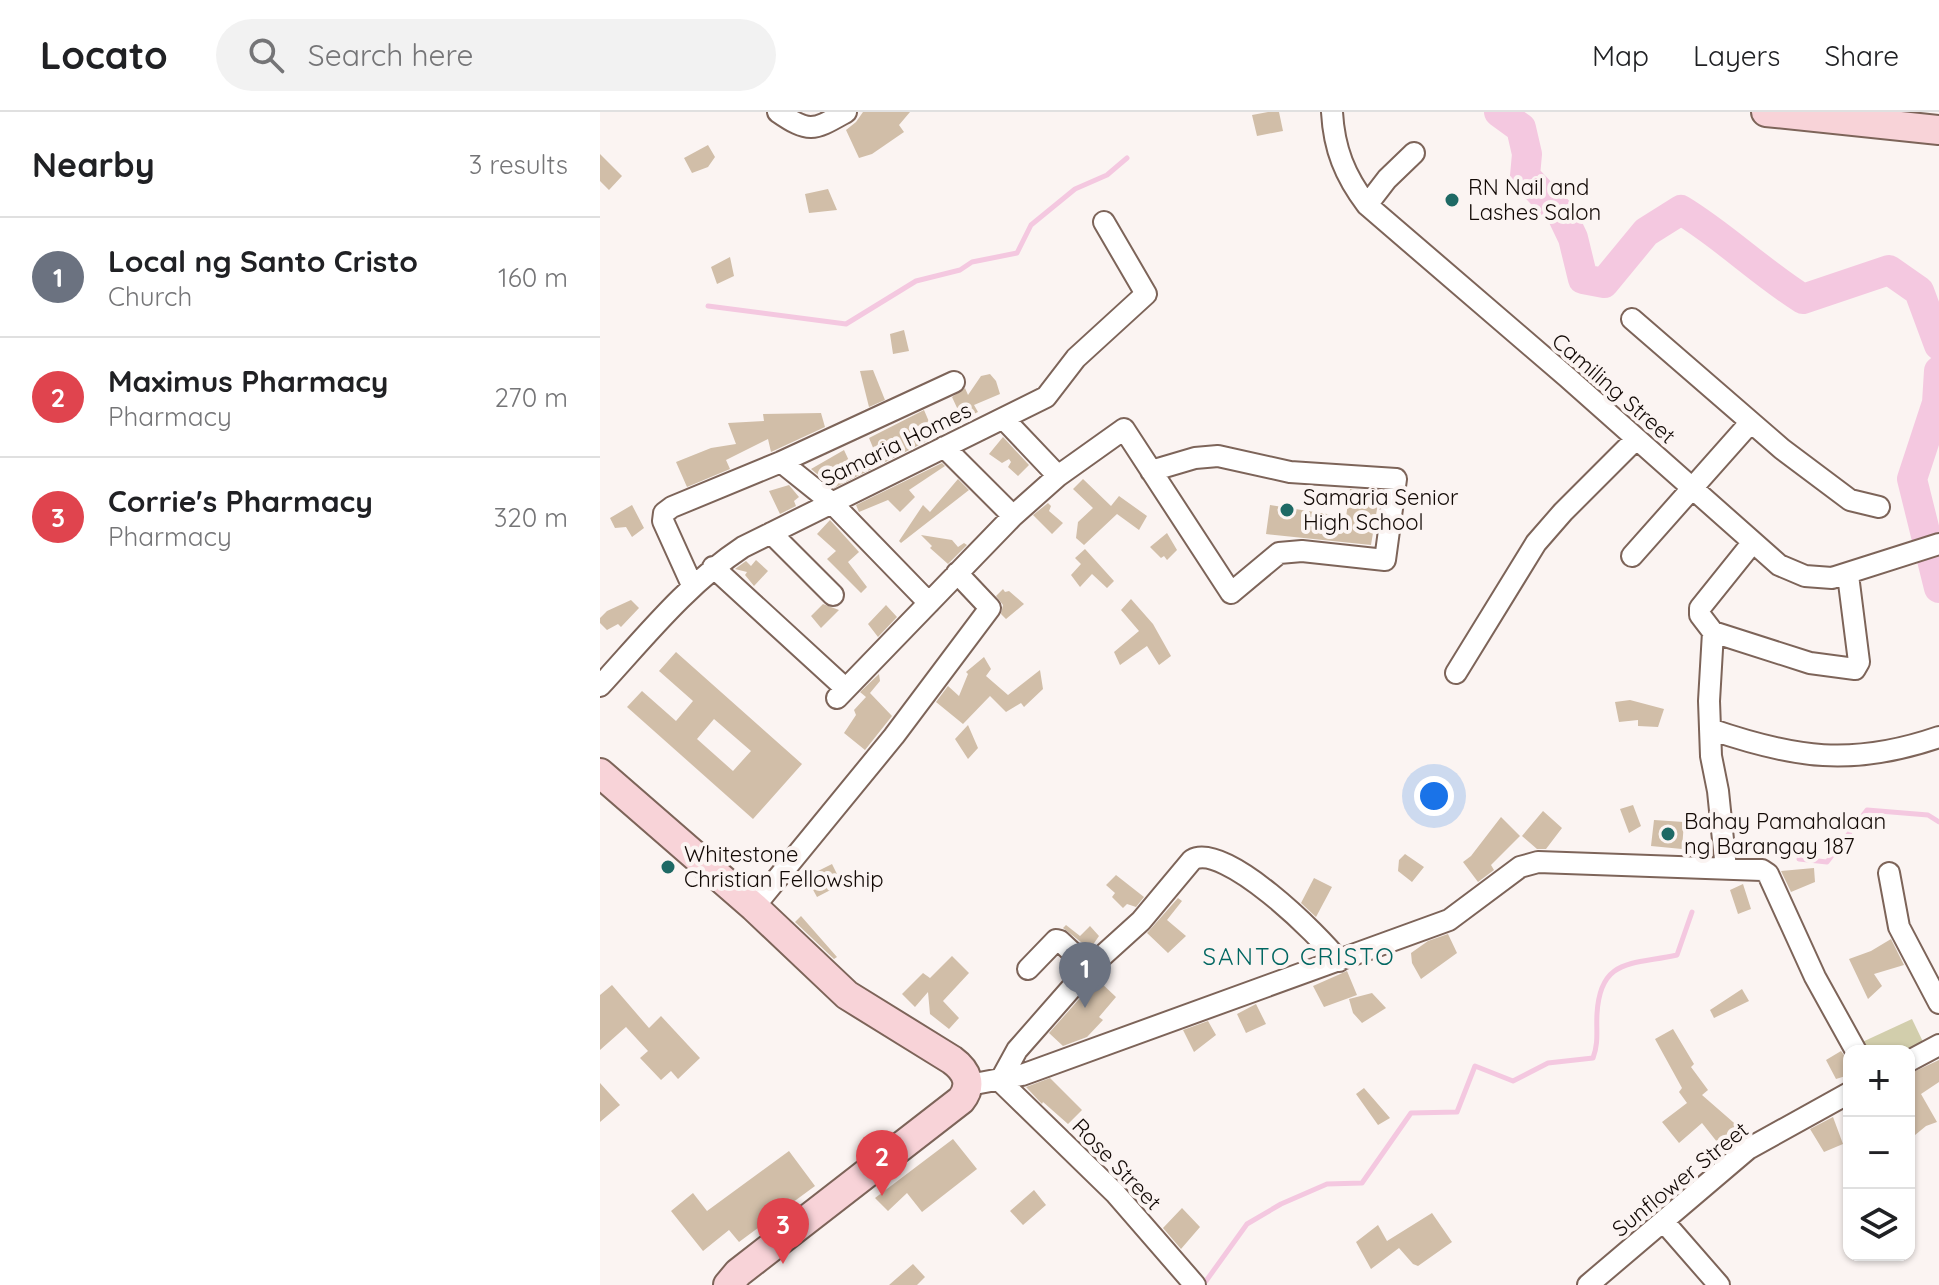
<!DOCTYPE html>
<html lang="en">
<head>
<meta charset="utf-8">
<style>
  :root { --surface:#fff; --page:#f2f2f2; --text:#202124; --muted:#757577; --line:#e0e0e0; --accent:#0f766e }
  body { margin:0; font-family:Quicksand,sans-serif; background:var(--page); color:var(--text) }
  .controls { position:absolute; right:24px; bottom:24px; display:grid; overflow:hidden; border-radius:16px; box-shadow:0 2px 6px #0004 }
  .controls button { width:72px; height:72px; display:grid; place-items:center; padding:0; border:0; border-bottom:2px solid var(--line); background:var(--surface); color:var(--text); font:40px sans-serif }
  .you { position:absolute; left:834px; top:684px; width:28px; height:28px; margin:-20px; border:6px solid #fff; border-radius:50%; background:#1a73e8; box-shadow:0 0 0 12px #1a73e833 }
  .badge { display:grid; place-items:center; width:52px; height:52px; border-radius:50%; background:var(--accent); color:#fff; font-size:26px; font-weight:700 }
  .pin { position:absolute; translate:-50% -66px; filter:drop-shadow(0 2px 4px #0008) }
  .pin::after { content:''; position:absolute; top:42px; width:28px; height:24px; background:inherit; clip-path:polygon(0 0,100% 0,50% 100%) }
  .list { margin:0; padding:0; list-style:none }
  h2 { display:flex; justify-content:space-between; align-items:center; height:104px; margin:0; padding:0 32px; font-size:34px }
  h2 small { font-size:26px; font-weight:400; color:var(--muted) }
  .list li { display:grid; grid-template-columns:52px 1fr auto; gap:24px; align-items:center; box-sizing:border-box; height:120px; padding:0 32px; border-top:2px solid var(--line) }
  .list b { display:block; font-size:30px; white-space:nowrap }
  .list p { margin:0; font-size:26px; white-space:nowrap; color:var(--muted) }
  .list em { font-size:26px; font-style:normal; color:var(--muted) }
  .icon { flex:none; width:44px; height:44px; fill:none; stroke:currentColor; stroke-width:2; stroke-linecap:round; stroke-linejoin:round }
  .map { position:relative; flex:none; width:1339px; height:1173px; overflow:hidden }
  header { display:flex; align-items:center; gap:48px; box-sizing:border-box; height:112px; padding:0 40px; background:var(--surface); border-bottom:2px solid var(--line) }
  header strong { font-size:38px }
  nav { display:flex; gap:44px; margin-inline-start:auto; font-size:28px }
  .search { width:560px; height:72px; background:var(--page); display:flex; align-items:center; gap:20px; box-sizing:border-box; padding:0 28px; border-radius:44px; color:var(--muted); font-size:30px }
  main { display:flex }
  aside { flex:1; background:var(--surface) }
  .map>svg:first-child { display:block }
  .green { fill:#d2ceac }
  .lines { fill:none; stroke-linecap:round; stroke-linejoin:round }
  .stream { stroke:#f4c8e0; stroke-width:5 }
  .river { stroke:#f4c8e0; stroke-width:30 }
  .building { fill:#d1bea8; fill-rule:evenodd }
  .minor-casing { stroke:#7d6459; stroke-width:24 }
  .secondary-casing { stroke:#7d6459; stroke-width:32 }
  .minor { stroke:#fff; stroke-width:20 }
  .secondary { stroke:#f8d3d8; stroke-width:28 }
  .poi-dot { fill:#1e6965; stroke:#fbf4f2; stroke-width:3 }
  .labels { text-anchor:middle; stroke-width:8; stroke-linejoin:round; paint-order:stroke }
  .poi-label { font-size:22px; fill:#130a06; stroke:#fbf4f2; text-anchor:start }
  .street-label { font-size:22px; fill:#130a06; stroke:#fbf4f2 }
  .neighbourhood-label { font-size:24px; letter-spacing:2px; fill:#006661; stroke:#fbf4f2 }
</style>
</head>
<body>
<header>
<strong>Locato</strong>
<div class="search"><svg class="icon" aria-label="search" viewBox="0 0 24 24"><circle cx="10" cy="10" r="6"/><path d="M15 15l6 6"/></svg>Search here</div>
<nav><a>Map</a><a>Layers</a><a>Share</a></nav>
</header>
<main>
<aside>
<h2>Nearby<small>3 results</small></h2>
<ul class="list">
<li><span class="badge" style="background:#6b7280">1</span><div><b>Local ng Santo Cristo</b><p>Church</p></div><em>160 m</em></li>
<li><span class="badge" style="background:#e0444e">2</span><div><b>Maximus Pharmacy</b><p>Pharmacy</p></div><em>270 m</em></li>
<li><span class="badge" style="background:#e0444e">3</span><div><b>Corrie's Pharmacy</b><p>Pharmacy</p></div><em>320 m</em></li>
</ul>
</aside>
<div class="map">
<svg width="1339" height="1173" viewBox="0 0 1339 1173">
  <rect width="100%" height="100%" fill="#fbf4f2"/>
  <path class="green" d="M1312,907l13,27 -16,5h-47l-4,-7z"/>
  <g class="lines">
    <path class="stream" d="M108,194l138,18 70,-43 44,-11 12,-8 45,-9 14,-28 44,-36 32,-14 20,-17
      M1199,747l28,3 40,-52 61,5 11,7
      M606,1169l41,-57 34,-20 46,-20 35,-1 49,-70 46,-1 18,-46 38,15 35,-18 45,-5c6,-16 3,-28 4,-44 3,-57 36,-49 80,-59l15,-43"/>
    <path class="river" d="M899,0l22,16 6,26 -2,22 37,39 11,23 10,41 21,4 42,-51 35,-22c43,26 79,62 122,89l86,-29 30,21 20,54
      M1339,259l-2,32 -25,76 27,109"/>
  </g>
  <path class="building" d="M263,0h47l-11,13 5,7 -32,22 -13,4 -13,-28 10,-8z
    M668,0h11l4,19 -26,5 -5,-21z
    M108,33l7,12 -7,10 -16,6 -8,-15z
    M0,42l22,22 -13,14 -9,-9z
    M228,77l9,21 -28,3 -4,-19z
    M130,145l4,19 -17,8 -6,-17z
    M304,218l5,21 -16,3 -3,-20z
    M273,258l12,30 -16,7 -9,-36z
    M390,262l6,7 4,13 -26,11 4,7 -15,7 -4,-7 -3,1 2,-3 -6,-13 13,-9 3,7 13,-19z
    M324,298l6,14 -12,7 9,10 -93,47 -23,-19 33,-19 7,15 23,-15 -5,-12z
    M221,301l4,14 -54,25 -3,-13 -42,21 4,9 -43,18 -11,-25 35,-14 25,-4 -8,-21 36,-2 -1,-7z
    M403,325l26,28 -11,11 -10,-9 3,-5 -2,-3 -7,4 -13,-9z
    M342,351l3,3 -36,24 6,7 -15,15 -12,-12 -29,12 -3,-7z
    M358,367l11,11 -68,53 -2,-2 24,-36 7,7z
    M483,367l28,27 8,-10 28,20 -8,14 -22,-16 -33,31 -8,-7 2,-16 15,-14 -20,-19z
    M189,373l10,12 -5,4 2,5 -16,8 -11,-23z
    M750,377l30,2 -9,54 -105,-11 4,-29 76,12z
    M448,391l3,3 -2,5 14,12 -11,11 -19,-19z
    M32,393l12,23 -12,9 -6,-10 -11,1 -5,-10z
    M230,408l29,32 -11,10 19,25 -6,6 -34,-34 9,-8 -19,-17z
    M567,421l10,17 -10,10 -3,-4 -3,2 -11,-11z
    M321,423l31,5 6,7 6,-4 3,2 -19,19 -18,-16 2,-2z
    M485,437l29,32 -7,7 -15,-14 -12,13 -9,-12 10,-11 -6,-6z
    M156,448l12,11 -14,15 -9,-11 2,-3 -12,-3 11,-8 5,5z
    M403,477l2,3 4,-1 15,13 -18,15 -5,-5 2,-9 -7,-9z
    M531,487l22,25 18,32 -12,9 -12,-19 -27,19 -6,-13 25,-21 -18,-21z
    M31,488l8,8 -18,19 -3,-3 -11,6 -7,-7v-5l7,-7z
    M223,492l16,6 -18,18 -10,-12z
    M286,493l11,12 -19,20 -10,-13z
    M76,540l126,112 -49,55 -126,-112 15,-16 34,30 17,-20 -34,-30zM114,607l37,32 -18,20 -36,-32z
    M384,545l7,12 -5,7 22,19 32,-25 3,19 -19,18 -3,-4 -15,9 -16,-16 -27,28 -27,-22 12,-16 11,10 9,-22 -2,-2z
    M279,562l1,7 -10,12 22,23 -27,34 -21,-17 12,-18 -2,-5 12,-13 -6,-5z
    M1030,588l34,9 -6,18 -20,-1v-6l-19,2 -4,-20z
    M368,613l10,23 -10,11 -13,-20z
    M1033,693l8,21 -12,7 -9,-24z
    M943,699l19,17 -16,21h-9l-15,-13z
    M901,705l19,19 -29,29 3,5 -16,12 -15,-20 8,-6z
    M1054,708l30,2 -2,27 -31,-3z
    M805,742l19,13 -12,15 -14,-11 1,-11z
    M232,752l10,20 -25,13 -11,-20z
    M1214,756l1,14 -24,10 -10,-21z
    M516,763l28,22 -8,10 -9,-3 -4,4 -11,-11 3,-4 -9,-8z
    M714,766l18,9 -16,30 -15,-14z
    M1143,772l8,25 -13,5 -8,-24z
    M578,786l4,3 -15,19 19,16 -18,17 -21,-20z
    M201,804l36,41 -3,2 -39,-37z
    M466,813l14,11 10,-10 9,10 -9,13 -27,-21z
    M848,822l9,19 -36,26 -9,-16 -1,-10 17,-12z
    M1291,827l13,26 -30,9 8,12 -14,13 -19,-40 22,-8z
    M352,844l17,17 -26,28 16,17 -10,11 -19,-15 -2,-22 -13,15 -13,-13 21,-21 7,5z
    M747,859l10,24 -33,12 -11,-21z
    M497,867l19,18 -17,20 4,3 -16,17 -24,9 -14,-13z
    M12,873l37,43 12,-12 39,42 -22,21 -7,-8 -10,9 -21,-22 8,-7 -22,-24 -26,23v-55z
    M1142,877l7,12 -35,17 -4,-8z
    M772,881l14,15 -24,15 -9,-10 -4,-14z
    M656,892l10,20 -20,9 -9,-19z
    M608,909l8,14 -22,17 -11,-22z
    M1073,917l21,35 -3,3 17,23 -6,5 39,34 -3,2 4,6 -17,15 -23,-29 -23,20 -17,-21 25,-19 -8,-11 3,-4 -27,-49z
    M1241,939l8,11v13l-13,4 -10,-19z
    M1339,948v22l-18,12 16,28 -11,4 -17,14v-66z
    M450,966l32,32 -14,14 -25,-22 -1,2 -16,-17z
    M0,971l20,22 -20,17z
    M764,976l26,30 -12,7 -22,-31z
    M1233,1005l10,27 -19,8 -14,-23z
    M353,1027l24,30 -55,43 -15,-19 -19,18 -13,-13z
    M189,1039l26,35 -76,56 -10,-12 -26,21 -32,-40 22,-18 14,18z
    M434,1078l12,15 -23,20 -13,-14z
    M582,1096l18,19 -19,22 -18,-21z
    M832,1101l20,29 -34,24 -5,-2 -14,-16 -28,21 -15,-27 22,-17 9,16z
    M313,1152l12,13 -8,8h-28z"/>
  <g class="lines">
    <defs>
      <path id="minor" d="M178,0c32,22 36,18 68,0
        M732,0c2,37 13,64 35,93l200,172 212,188 26,11 27,2 107,-34
        M767,93l20,-26 27,-26
        M1032,207l150,130 68,51 29,7
        M404,307l54,57
        M344,335l69,69
        M181,350l50,40 98,101
        M171,421l62,62
        M1032,444l118,-133
        M113,455l132,121
        M92,473l-29,-64 1,-8 8,-6 109,-45 173,-80
        M1113,520l-13,-17v-7l53,-66
        M856,561l80,-130 27,-31 73,-73
        M0,574c45,-49 87,-102 143,-139l303,-150 30,-39 70,-64 -42,-72
        M237,586l176,-182 45,-40 66,-47 107,164 48,-40 23,-2 83,9 11,-81 -106,-7 -72,-16 -23,2 -44,13
        M1110,617c84,29 142,38 229,8
        M1126,757l-8,-78 -7,-35 -2,-55 4,-69 97,31 45,6 4,-7 -11,-87
        M1289,761l10,54 40,76
        M154,795l140,-171 96,-128 -33,-35
        M428,857l28,-29 4,1 29,27
        M1309,949l30,-16
        M369,973l53,-10 427,-155 71,-53 18,-5 224,8 6,4 47,103 41,74
        M1064,1110l55,63
        M595,1173l-80,-92 -115,-112 17,-31 72,-82 52,-47 51,-61c32,-19 127,75 147,101
        M988,1173l160,-136 101,-56"/>
      <path id="secondary" d="M1166,0l173,18
        M0,661l154,134 93,88 105,65c15,11 21,25 9,40l-223,173 -10,12"/>
    </defs>
    <use href="#minor" class="minor-casing"/>
    <use href="#secondary" class="secondary-casing"/>
    <use href="#minor" class="minor"/>
    <use href="#secondary" class="secondary"/>
  </g>
  <g class="poi-dot">
    <circle cx="852" cy="88" r="8"/>
    <circle cx="687" cy="398" r="8"/>
    <circle cx="1068" cy="722" r="8"/>
    <circle cx="68" cy="755" r="8"/>
  </g>
  <g class="labels">
    <g class="poi-label">
      <text x="868" y="83">RN Nail and<tspan x="868" dy="25">Lashes Salon</tspan></text>
      <text x="703" y="393">Samaria Senior<tspan x="703" dy="25">High School</tspan></text>
      <text x="1084" y="717">Bahay Pamahalaan<tspan x="1084" dy="25">ng Barangay 187</tspan></text>
      <text x="84" y="750">Whitestone<tspan x="84" dy="25">Christian Fellowship</tspan></text>
    </g>
    <g class="street-label">
      <text transform="translate(1014 276) rotate(41)" y="8">Camiling Street</text>
      <text transform="translate(296 332) rotate(-26)" y="8">Samaria Homes</text>
      <text transform="translate(517 1052) rotate(46)" y="8">Rose Street</text>
      <text transform="translate(1080 1067) rotate(-39)" y="8">Sunflower Street</text>
    </g>
    <g class="neighbourhood-label">
      <text x="699" y="853">SANTO CRISTO</text>
    </g>
  </g>
</svg>
<div class="controls">
<button>+</button>
<button>−</button>
<button><svg class="icon" aria-label="layers" viewBox="0 0 24 24"><path d="M12 4l9 5-9 5-9-5zM3 14l9 5 9-5"/></svg></button>
</div>
<div class="you"></div>
<div class="pin badge" style="left:485px;top:896px;background:#6b7280">1</div>
<div class="pin badge" style="left:282px;top:1084px;background:#e0444e">2</div>
<div class="pin badge" style="left:183px;top:1152px;background:#e0444e">3</div>
</div>
</main>
</body>
</html>
